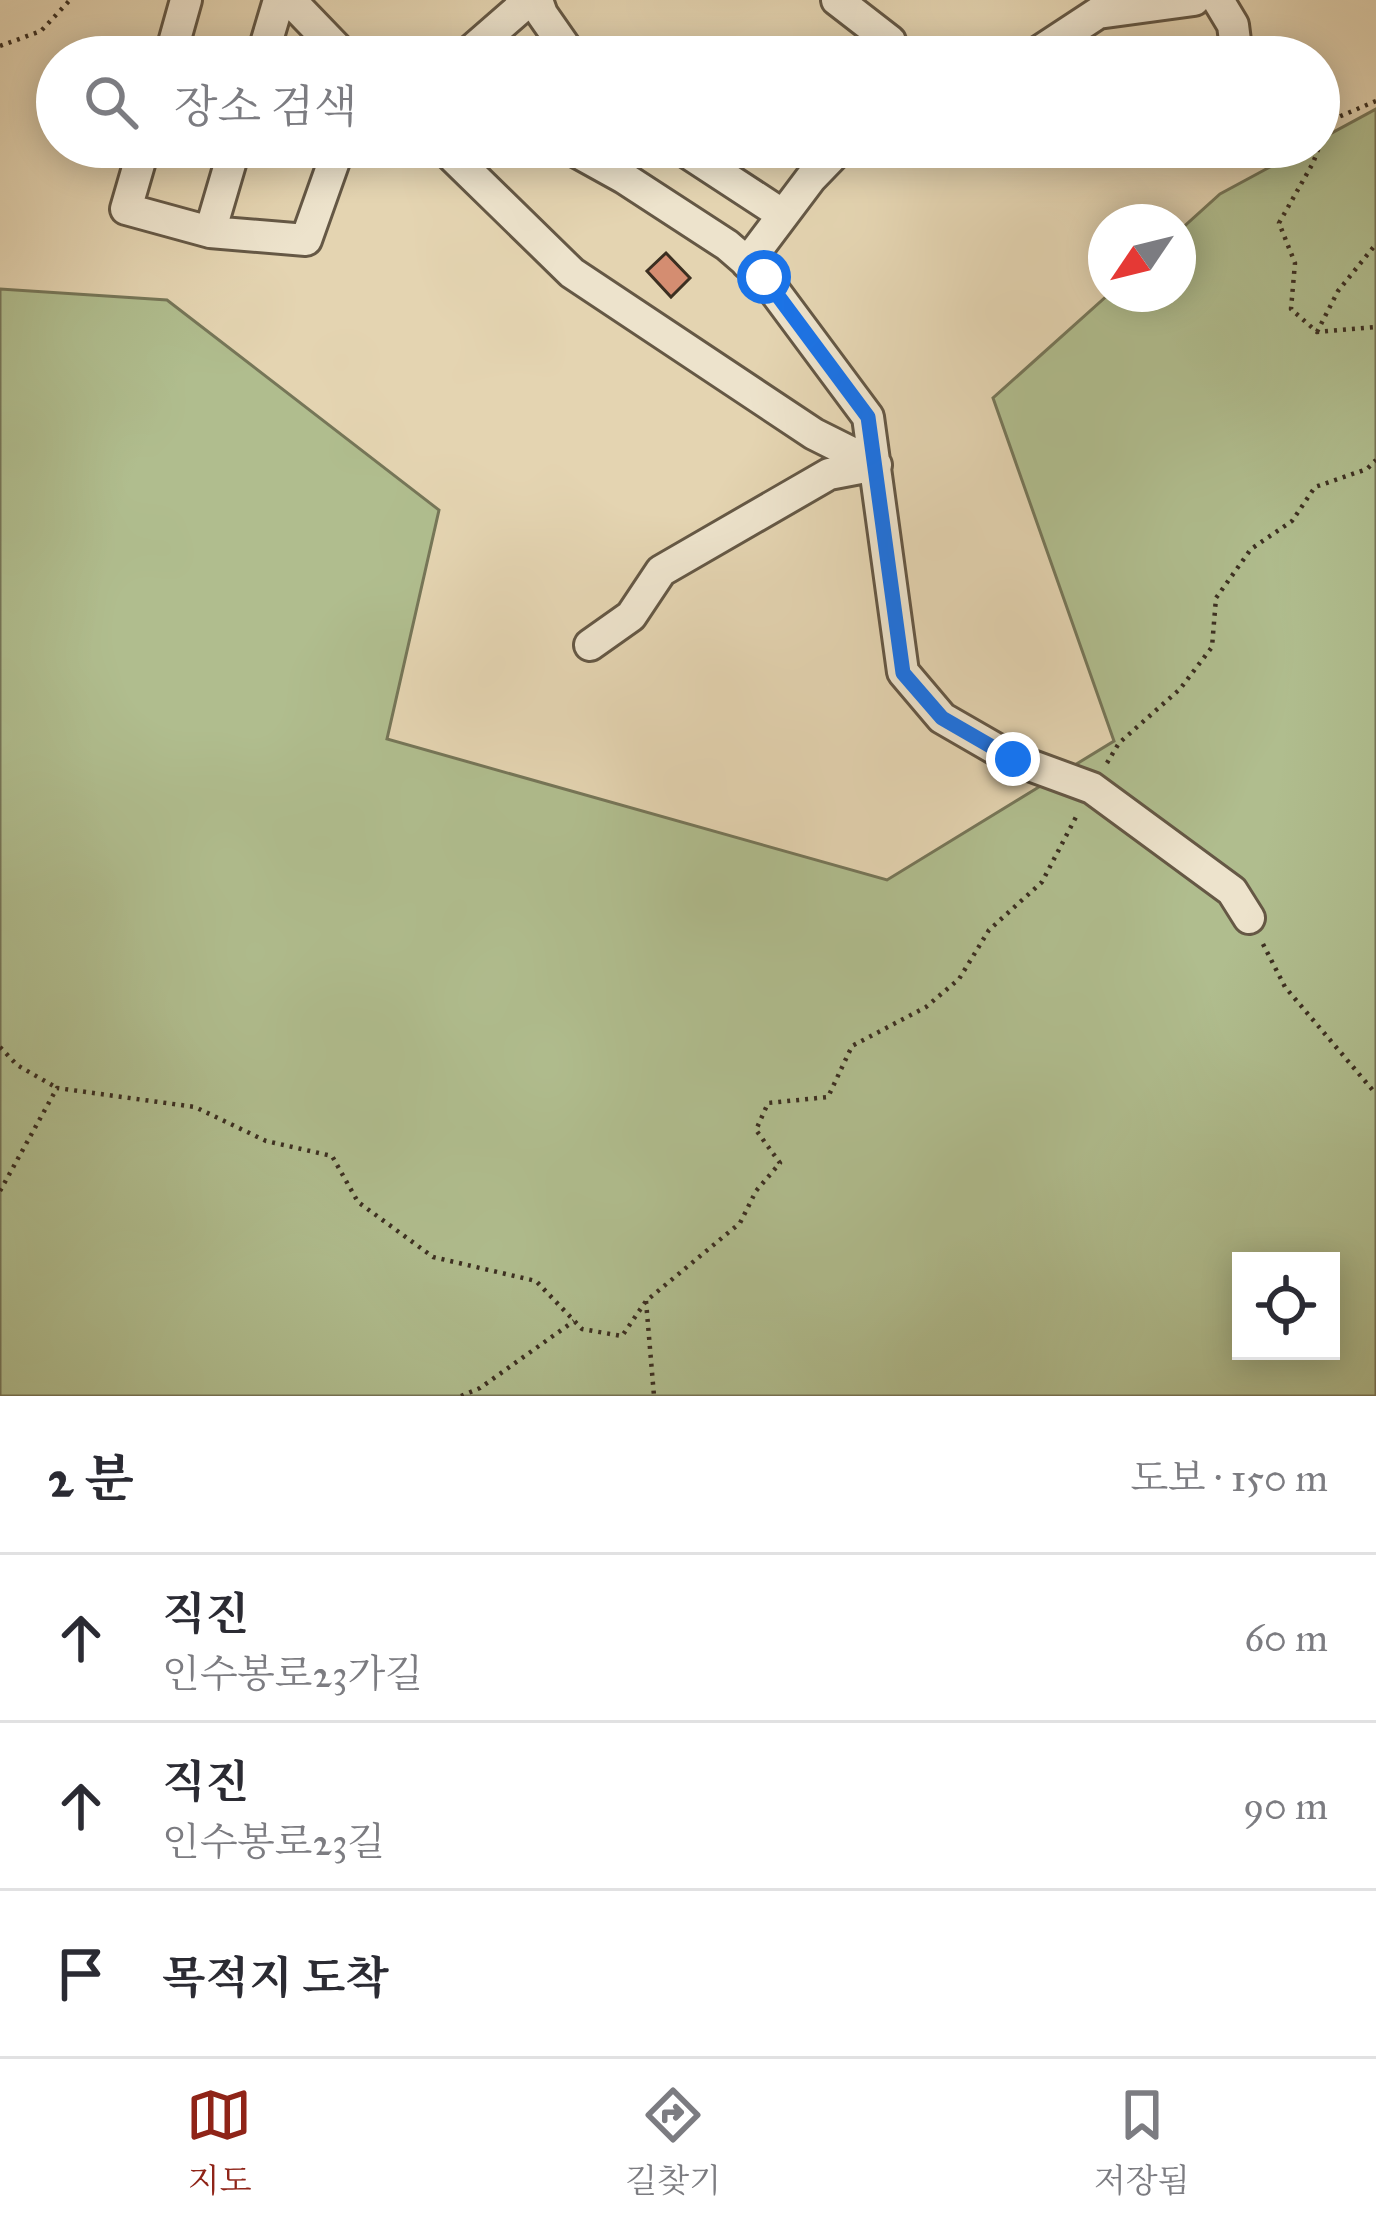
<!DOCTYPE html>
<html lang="ko">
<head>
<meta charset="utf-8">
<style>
  :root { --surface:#fff; --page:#f7f7f7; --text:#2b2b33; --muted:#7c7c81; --line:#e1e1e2; --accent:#8f2418 }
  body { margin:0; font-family:"IM FELL Great Primer","Noto Serif KR",serif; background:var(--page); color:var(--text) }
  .controls { position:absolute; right:36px; bottom:36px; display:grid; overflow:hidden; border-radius:0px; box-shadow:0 6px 30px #0003 }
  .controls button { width:108px; height:108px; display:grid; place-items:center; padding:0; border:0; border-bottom:3px solid var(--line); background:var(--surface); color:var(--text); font:60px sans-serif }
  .compass { position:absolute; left:1088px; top:204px; width:108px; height:108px; border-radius:50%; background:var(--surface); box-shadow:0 6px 30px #0003; rotate:235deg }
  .stop { position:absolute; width:36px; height:36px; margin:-27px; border:9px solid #1a73e8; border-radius:50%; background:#fff }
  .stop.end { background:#1a73e8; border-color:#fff; box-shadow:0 3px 12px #0008 }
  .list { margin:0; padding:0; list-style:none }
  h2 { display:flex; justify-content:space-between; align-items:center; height:156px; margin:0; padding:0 48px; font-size:51px }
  h2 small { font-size:39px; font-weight:400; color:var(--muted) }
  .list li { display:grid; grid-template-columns:78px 1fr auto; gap:36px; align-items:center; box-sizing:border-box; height:168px; padding:0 48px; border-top:3px solid var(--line) }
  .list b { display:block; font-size:45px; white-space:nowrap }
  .list p { margin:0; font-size:39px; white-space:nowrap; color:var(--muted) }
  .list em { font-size:39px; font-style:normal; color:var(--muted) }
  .icon { flex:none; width:66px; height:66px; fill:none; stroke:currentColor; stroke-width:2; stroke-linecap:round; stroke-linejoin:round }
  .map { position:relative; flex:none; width:1376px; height:1396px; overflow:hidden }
  .search { position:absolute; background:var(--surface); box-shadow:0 6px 30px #0003; left:36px; right:36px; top:36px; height:132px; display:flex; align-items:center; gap:30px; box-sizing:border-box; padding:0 42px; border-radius:66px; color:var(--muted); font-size:45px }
  .sheet { height:660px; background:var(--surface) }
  nav { display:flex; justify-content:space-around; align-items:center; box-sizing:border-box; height:168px; border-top:3px solid var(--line); background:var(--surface); font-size:33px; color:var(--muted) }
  nav a { display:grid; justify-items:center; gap:6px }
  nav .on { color:var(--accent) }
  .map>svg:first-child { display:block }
  .green { fill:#b0bd8e; stroke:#767658; stroke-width:3; fill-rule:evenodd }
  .building { fill:#d48d71; stroke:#3b2f21; stroke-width:3 }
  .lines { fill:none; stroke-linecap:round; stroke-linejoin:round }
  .minor-casing { stroke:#655845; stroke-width:36 }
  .path { stroke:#3b2f21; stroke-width:4.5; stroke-dasharray:3 6; stroke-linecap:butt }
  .minor { stroke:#ede3cc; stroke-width:30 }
  .route { stroke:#1a73e8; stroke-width:15 }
</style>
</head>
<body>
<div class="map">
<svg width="1376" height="1396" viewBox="0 0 1376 1396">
  <rect width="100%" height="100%" fill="#e4d4b1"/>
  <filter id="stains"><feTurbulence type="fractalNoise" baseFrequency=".00167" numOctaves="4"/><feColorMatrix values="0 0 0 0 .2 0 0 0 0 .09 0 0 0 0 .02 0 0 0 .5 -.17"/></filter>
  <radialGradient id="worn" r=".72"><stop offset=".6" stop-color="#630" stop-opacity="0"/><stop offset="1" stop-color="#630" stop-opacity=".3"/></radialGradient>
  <path class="green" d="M1376,109v1287h-1376v-1107l167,11 272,210 -52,229 500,141 227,-139 -121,-343 116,-104h69v-62l42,-38 87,-47h12v-7zM1241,1261h90v90h-90z"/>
  <path class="building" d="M666,253l24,25 -19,19 -24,-26z"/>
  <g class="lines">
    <defs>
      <path id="minor" d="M290,0l55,57
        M537,0l5,14 30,43
        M837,0l53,41 -6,16
        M1218,0l15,25 4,32
        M170,57l16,-57
        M262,57l17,-57
        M464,57l54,-47 5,-10
        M1031,57l67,-44 96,-13
        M144,147l-18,62 84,23 96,8 33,-93
        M443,147l129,126 242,161 62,31
        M568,147l56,31 103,67 37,32 104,140 35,255 39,46 71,41 79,29 140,103 17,27
        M679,147l104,68
        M210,232l25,-85
        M747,263l64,-85 30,-31
        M590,645l41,-29 30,-45 168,-97 47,-9"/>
    </defs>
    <use href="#minor" class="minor-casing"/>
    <path class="path" d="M0,46l41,-15 29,-31
      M1376,101l-47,20 -16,42 -34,60 16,40 -4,46 26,23 59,-5
      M1317,332l21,-41 38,-47
      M1107,763l12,-20 61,-54 32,-42 4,-49 35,-49 41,-28 23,-34 52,-18 9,-9
      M1263,944l22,43 91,107
      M0,1047l17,18 40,23
      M0,1191l57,-103 138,19 71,34 66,15 26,46 75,55 103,24 46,48 40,7 24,-35 94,-78 16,-32 24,-28 -24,-33 12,-27 60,-6 24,-51 74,-39 33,-28 30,-49 53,-48 35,-67
      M646,1301l8,95
      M461,1396l19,-8 94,-67"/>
    <use href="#minor" class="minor"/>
  </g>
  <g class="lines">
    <path class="route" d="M764,277l104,140 35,256 39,45 71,41"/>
  </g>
  <rect width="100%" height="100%" filter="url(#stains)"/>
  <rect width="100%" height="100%" fill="url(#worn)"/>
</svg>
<div class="controls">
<button><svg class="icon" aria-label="locate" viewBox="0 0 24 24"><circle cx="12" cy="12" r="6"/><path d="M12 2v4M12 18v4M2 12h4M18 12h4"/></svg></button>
</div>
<svg class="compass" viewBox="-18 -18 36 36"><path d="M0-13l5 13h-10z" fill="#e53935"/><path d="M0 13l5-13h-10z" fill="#7c7c81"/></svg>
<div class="stop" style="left:764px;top:277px"></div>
<div class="stop end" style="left:1013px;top:759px"></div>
<div class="search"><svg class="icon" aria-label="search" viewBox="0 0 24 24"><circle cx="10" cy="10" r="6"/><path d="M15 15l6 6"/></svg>장소 검색</div>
</div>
<section class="sheet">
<h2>2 분<small>도보 · 150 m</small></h2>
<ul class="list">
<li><svg class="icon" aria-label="ahead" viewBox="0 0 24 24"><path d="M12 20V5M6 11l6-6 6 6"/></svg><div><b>직진</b><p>인수봉로23가길</p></div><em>60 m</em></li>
<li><svg class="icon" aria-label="ahead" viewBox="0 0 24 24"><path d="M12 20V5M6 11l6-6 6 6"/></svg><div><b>직진</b><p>인수봉로23길</p></div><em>90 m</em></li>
<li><svg class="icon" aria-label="arrive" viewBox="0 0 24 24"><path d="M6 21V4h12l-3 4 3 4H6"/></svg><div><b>목적지 도착</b></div></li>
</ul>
</section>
<nav>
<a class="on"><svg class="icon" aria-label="map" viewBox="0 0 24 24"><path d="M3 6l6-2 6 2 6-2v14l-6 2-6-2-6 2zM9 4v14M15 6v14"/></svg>지도</a>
<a><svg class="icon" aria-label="directions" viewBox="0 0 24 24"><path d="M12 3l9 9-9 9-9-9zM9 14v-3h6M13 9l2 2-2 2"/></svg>길찾기</a>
<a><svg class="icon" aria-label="saved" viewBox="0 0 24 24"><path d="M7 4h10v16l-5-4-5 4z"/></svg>저장됨</a>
</nav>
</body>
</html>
